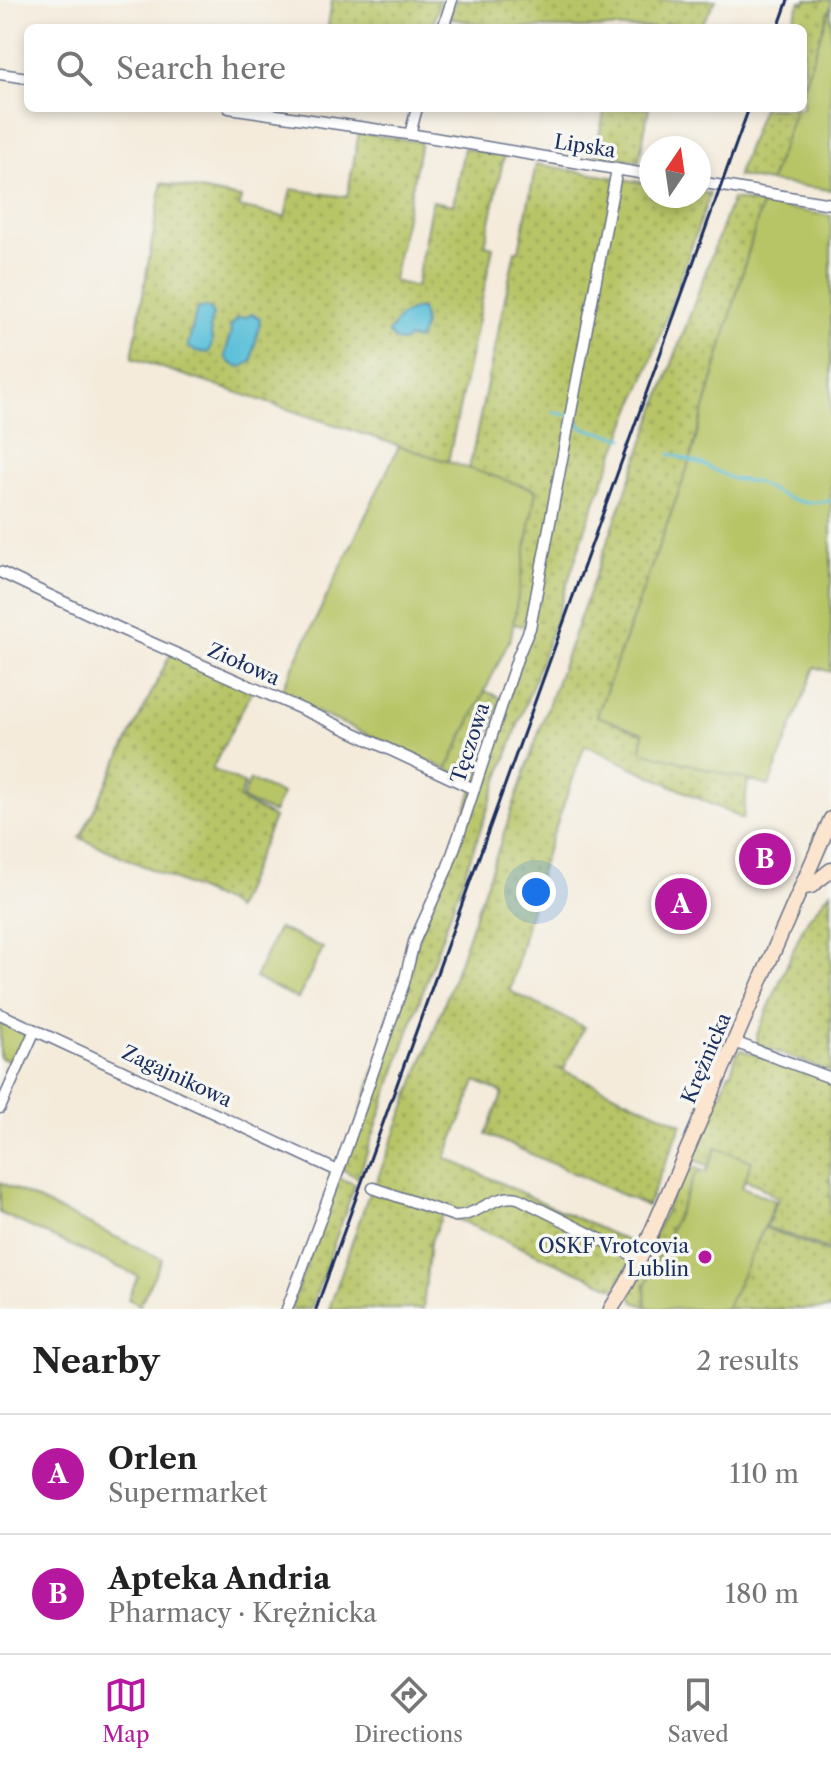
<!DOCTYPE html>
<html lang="en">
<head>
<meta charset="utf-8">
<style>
  :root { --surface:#fff; --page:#f2f2f2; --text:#222; --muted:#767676; --line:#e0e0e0; --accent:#b5179e }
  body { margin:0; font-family:"Libre Caslon Text",serif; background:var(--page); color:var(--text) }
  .compass { position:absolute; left:639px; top:136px; width:72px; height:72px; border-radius:50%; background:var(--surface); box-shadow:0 4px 12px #0003; rotate:13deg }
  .you { position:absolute; left:536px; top:892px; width:28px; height:28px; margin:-20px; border:6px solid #fff; border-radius:50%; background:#1a73e8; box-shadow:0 0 0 12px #1a73e833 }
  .badge { display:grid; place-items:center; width:52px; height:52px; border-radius:50%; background:var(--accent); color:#fff; font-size:26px; font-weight:700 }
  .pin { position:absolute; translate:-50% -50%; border:4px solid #fff; box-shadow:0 2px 8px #0006 }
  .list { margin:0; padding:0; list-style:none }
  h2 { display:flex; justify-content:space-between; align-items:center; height:104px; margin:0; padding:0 32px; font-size:34px }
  h2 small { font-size:26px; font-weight:400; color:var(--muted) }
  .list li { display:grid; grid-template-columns:52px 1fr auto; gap:24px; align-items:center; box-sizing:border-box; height:120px; padding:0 32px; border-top:2px solid var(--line) }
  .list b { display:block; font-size:30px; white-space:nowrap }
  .list p { margin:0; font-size:26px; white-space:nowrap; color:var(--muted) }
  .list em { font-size:26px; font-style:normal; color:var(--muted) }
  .icon { flex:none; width:44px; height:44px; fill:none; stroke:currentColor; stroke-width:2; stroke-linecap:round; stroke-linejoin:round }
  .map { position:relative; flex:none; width:831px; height:1309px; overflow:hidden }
  .search { position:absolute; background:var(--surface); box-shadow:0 4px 12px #0003; left:24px; right:24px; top:24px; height:88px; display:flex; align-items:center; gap:20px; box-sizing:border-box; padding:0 28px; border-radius:12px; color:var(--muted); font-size:30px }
  .sheet { height:344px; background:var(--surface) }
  nav { display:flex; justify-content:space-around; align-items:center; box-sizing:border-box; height:112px; border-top:2px solid var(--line); background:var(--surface); font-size:22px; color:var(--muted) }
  nav a { display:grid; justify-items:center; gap:4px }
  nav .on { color:var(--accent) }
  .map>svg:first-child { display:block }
  .grass { fill:url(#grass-dots); stroke:#6a7a62; stroke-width:2 }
  .green { fill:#b8c566; stroke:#6a7a62; stroke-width:2 }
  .water { fill:#5bc0d9; stroke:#3b789c; stroke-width:2 }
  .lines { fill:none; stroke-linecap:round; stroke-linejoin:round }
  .stream { stroke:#5bc0d9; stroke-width:3 }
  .street-casing { stroke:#67718a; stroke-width:13 }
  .secondary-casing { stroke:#67718a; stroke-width:17 }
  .street { stroke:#fff; stroke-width:10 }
  .secondary { stroke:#fce5cf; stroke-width:14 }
  .rail { stroke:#1b2f5e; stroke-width:3 }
  .poi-dot { fill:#b5179e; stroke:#f6f6f2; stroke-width:3 }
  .labels { text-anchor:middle; stroke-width:7; stroke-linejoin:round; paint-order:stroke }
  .street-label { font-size:20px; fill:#1b2f5e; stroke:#f6f6f2 }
  .poi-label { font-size:20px; fill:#1b2f5e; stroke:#f6f6f2; text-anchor:end }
</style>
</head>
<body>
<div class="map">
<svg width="831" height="1309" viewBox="0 0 831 1309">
  <defs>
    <pattern id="grass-dots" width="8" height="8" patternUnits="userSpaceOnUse" patternTransform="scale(2)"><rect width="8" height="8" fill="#b8c566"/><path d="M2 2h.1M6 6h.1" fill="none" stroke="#95a057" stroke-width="1.8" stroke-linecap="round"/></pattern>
  </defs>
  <rect width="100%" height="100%" fill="#f6f6f2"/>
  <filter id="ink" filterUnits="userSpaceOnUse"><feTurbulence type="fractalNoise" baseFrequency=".0125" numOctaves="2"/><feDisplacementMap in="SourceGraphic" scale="16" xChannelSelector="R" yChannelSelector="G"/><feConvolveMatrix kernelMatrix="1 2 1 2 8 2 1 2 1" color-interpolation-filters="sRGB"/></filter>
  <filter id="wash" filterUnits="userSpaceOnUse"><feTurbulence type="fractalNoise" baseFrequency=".006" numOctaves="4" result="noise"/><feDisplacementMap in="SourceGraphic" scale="32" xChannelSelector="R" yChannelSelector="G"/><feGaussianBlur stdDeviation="1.8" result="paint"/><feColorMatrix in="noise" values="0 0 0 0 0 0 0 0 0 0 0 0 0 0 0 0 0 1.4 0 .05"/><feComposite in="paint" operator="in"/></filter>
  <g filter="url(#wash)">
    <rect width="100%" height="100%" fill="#f4ebdb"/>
    <path class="grass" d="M332,0h108l-8,28h-94l-10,-2z
      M456,0h260l-16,27 -35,-4 -1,5h-164l-51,-10z
      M806,0h25v6l-28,81v-59h-13l10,-27 5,2z
      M605,108h44l-10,53 -44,-7z
      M762,108h34l-26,74 -33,-6z
      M359,133l62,9 -28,139 23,6 16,-86 21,4 11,-57 40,8 -19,89 8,2 -45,215 -316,-104 30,-175 79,15 -2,9 46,10 6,-28 56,8z
      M536,164l115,20v12h48v-4l11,2 -60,170 -60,151 -39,118 -117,326 -76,219 -16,-9 75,-227 115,-314 -19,-4 22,-134 -66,-21 46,-218h4z
      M732,199l30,5 -74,263 -91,249 46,17 -2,17 107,29 -5,40 -158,-74 -44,123 -31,123 74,36 -20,42 -6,-1 124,56 -35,82 -161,-72 17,-41 -27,-12 -30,77 192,88 -22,43 -173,-76 -13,30 -7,66h-94l41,-119 4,-2 75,-197 101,-291z
      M171,653l81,37 -40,79 33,15 -6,15 35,19 -39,92 -5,-6 -150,-66z
      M485,691l16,7 -28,81 -12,-3 -14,-7z
      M831,891v181l-73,-27 -1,-10 44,-103 7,-13z
      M742,1050l89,32v168l-65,-23 12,-28 -20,-14 -69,-27 26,-52 14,-33h2l6,-20z
      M686,1164l89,37 -10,27 66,25v56h-179l-18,-7 -5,-9 3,-7z
      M338,1178l17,6 -44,125h-21z"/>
    <path class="green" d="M831,6v184l-61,-8 26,-74h7v-21z
      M762,204l69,12v456l-16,-5 -46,119 -128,-35 2,-18 -46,-17 91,-249z
      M399,446l137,44 -25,147 -64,132 -168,-73z
      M250,780l32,14 -9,19 -31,-14z
      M278,928l45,20 -25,51 -43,-21z
      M0,1016l27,13 2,6 -12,30 -17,-8z
      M716,1148l36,13 -10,26 33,14 -11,27 -38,81h-74l-6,-2 -1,-21 50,-111 8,-4 3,1z
      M0,1182l162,77 -22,46 -12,-6 10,-23 -138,-63z"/>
    <path class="water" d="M206,307l5,3 2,5 -3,9 2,19 -3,10 -13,-2 -7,-3 -1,-3 9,-36z
      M414,309h7c4,10 4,24 -4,31l-8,-2 -7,4 -6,-1 -8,-8 13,-17z
      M251,314l9,4c-1,15 -7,28 -8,43l-10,6c-8,-1 -12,-3 -17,-10l6,-26 -1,-4 8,-9 9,-1z"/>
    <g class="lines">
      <path class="stream" d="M553,412l14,3
        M574,417l9,11 41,10
        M670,454l34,11 28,14 23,3 32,16 19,5 25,-2"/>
    </g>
  </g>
  <g filter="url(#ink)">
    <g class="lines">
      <defs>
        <path id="street" d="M443,28l9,-28
          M0,74l28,4
          M229,108l199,29 223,38
          M410,134l7,-26
          M699,182l132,22
          M0,572l125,59 199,88 150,70
          M0,1014l338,157
          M734,1042l97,36
          M0,1108l35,-78
          M373,1188l82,28c23,0 40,-23 63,-18l122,61
          M287,1309l54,-145 63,-181 10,-41 33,-73 12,-34 59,-179 12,-28 87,-459"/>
        <path id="secondary" d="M801,888l10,-2 20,-16
          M611,1309l15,-24 16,-31 189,-435"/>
      </defs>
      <use href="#street" class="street-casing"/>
      <use href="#secondary" class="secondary-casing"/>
      <use href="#street" class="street"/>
      <use href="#secondary" class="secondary"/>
      <path class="rail" d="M778,28l10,-28
        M316,1309l433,-1201"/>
    </g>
  </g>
  <circle class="poi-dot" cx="705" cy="1257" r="8"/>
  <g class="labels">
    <g class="street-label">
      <text transform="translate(585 146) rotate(9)" y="7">Lipska</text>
      <text transform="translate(244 664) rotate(24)" y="7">Ziołowa</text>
      <text transform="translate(470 743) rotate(-72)" y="7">Tęczowa</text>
      <text transform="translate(706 1058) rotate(-67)" y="7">Krężnicka</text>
      <text transform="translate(177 1076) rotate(25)" y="7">Zagajnikowa</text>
    </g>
    <g class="poi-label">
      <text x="689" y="1253">OSKF Vrotcovia<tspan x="689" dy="23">Lublin</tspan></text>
    </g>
  </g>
</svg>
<svg class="compass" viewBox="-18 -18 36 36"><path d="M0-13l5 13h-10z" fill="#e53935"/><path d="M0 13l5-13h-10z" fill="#767676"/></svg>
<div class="you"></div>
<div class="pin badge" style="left:681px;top:904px">A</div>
<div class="pin badge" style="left:765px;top:859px">B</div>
<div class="search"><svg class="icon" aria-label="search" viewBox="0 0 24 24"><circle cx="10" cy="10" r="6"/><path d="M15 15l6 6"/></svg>Search here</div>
</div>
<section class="sheet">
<h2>Nearby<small>2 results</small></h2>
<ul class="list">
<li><span class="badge">A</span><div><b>Orlen</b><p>Supermarket</p></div><em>110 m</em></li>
<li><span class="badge">B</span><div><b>Apteka Andria</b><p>Pharmacy · Krężnicka</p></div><em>180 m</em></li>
</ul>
</section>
<nav>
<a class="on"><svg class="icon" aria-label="map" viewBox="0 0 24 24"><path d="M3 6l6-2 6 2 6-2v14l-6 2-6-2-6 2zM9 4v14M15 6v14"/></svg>Map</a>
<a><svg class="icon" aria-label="directions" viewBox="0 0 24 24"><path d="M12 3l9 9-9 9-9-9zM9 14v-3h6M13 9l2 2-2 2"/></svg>Directions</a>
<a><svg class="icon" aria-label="saved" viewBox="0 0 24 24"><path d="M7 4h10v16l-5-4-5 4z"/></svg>Saved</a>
</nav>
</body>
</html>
